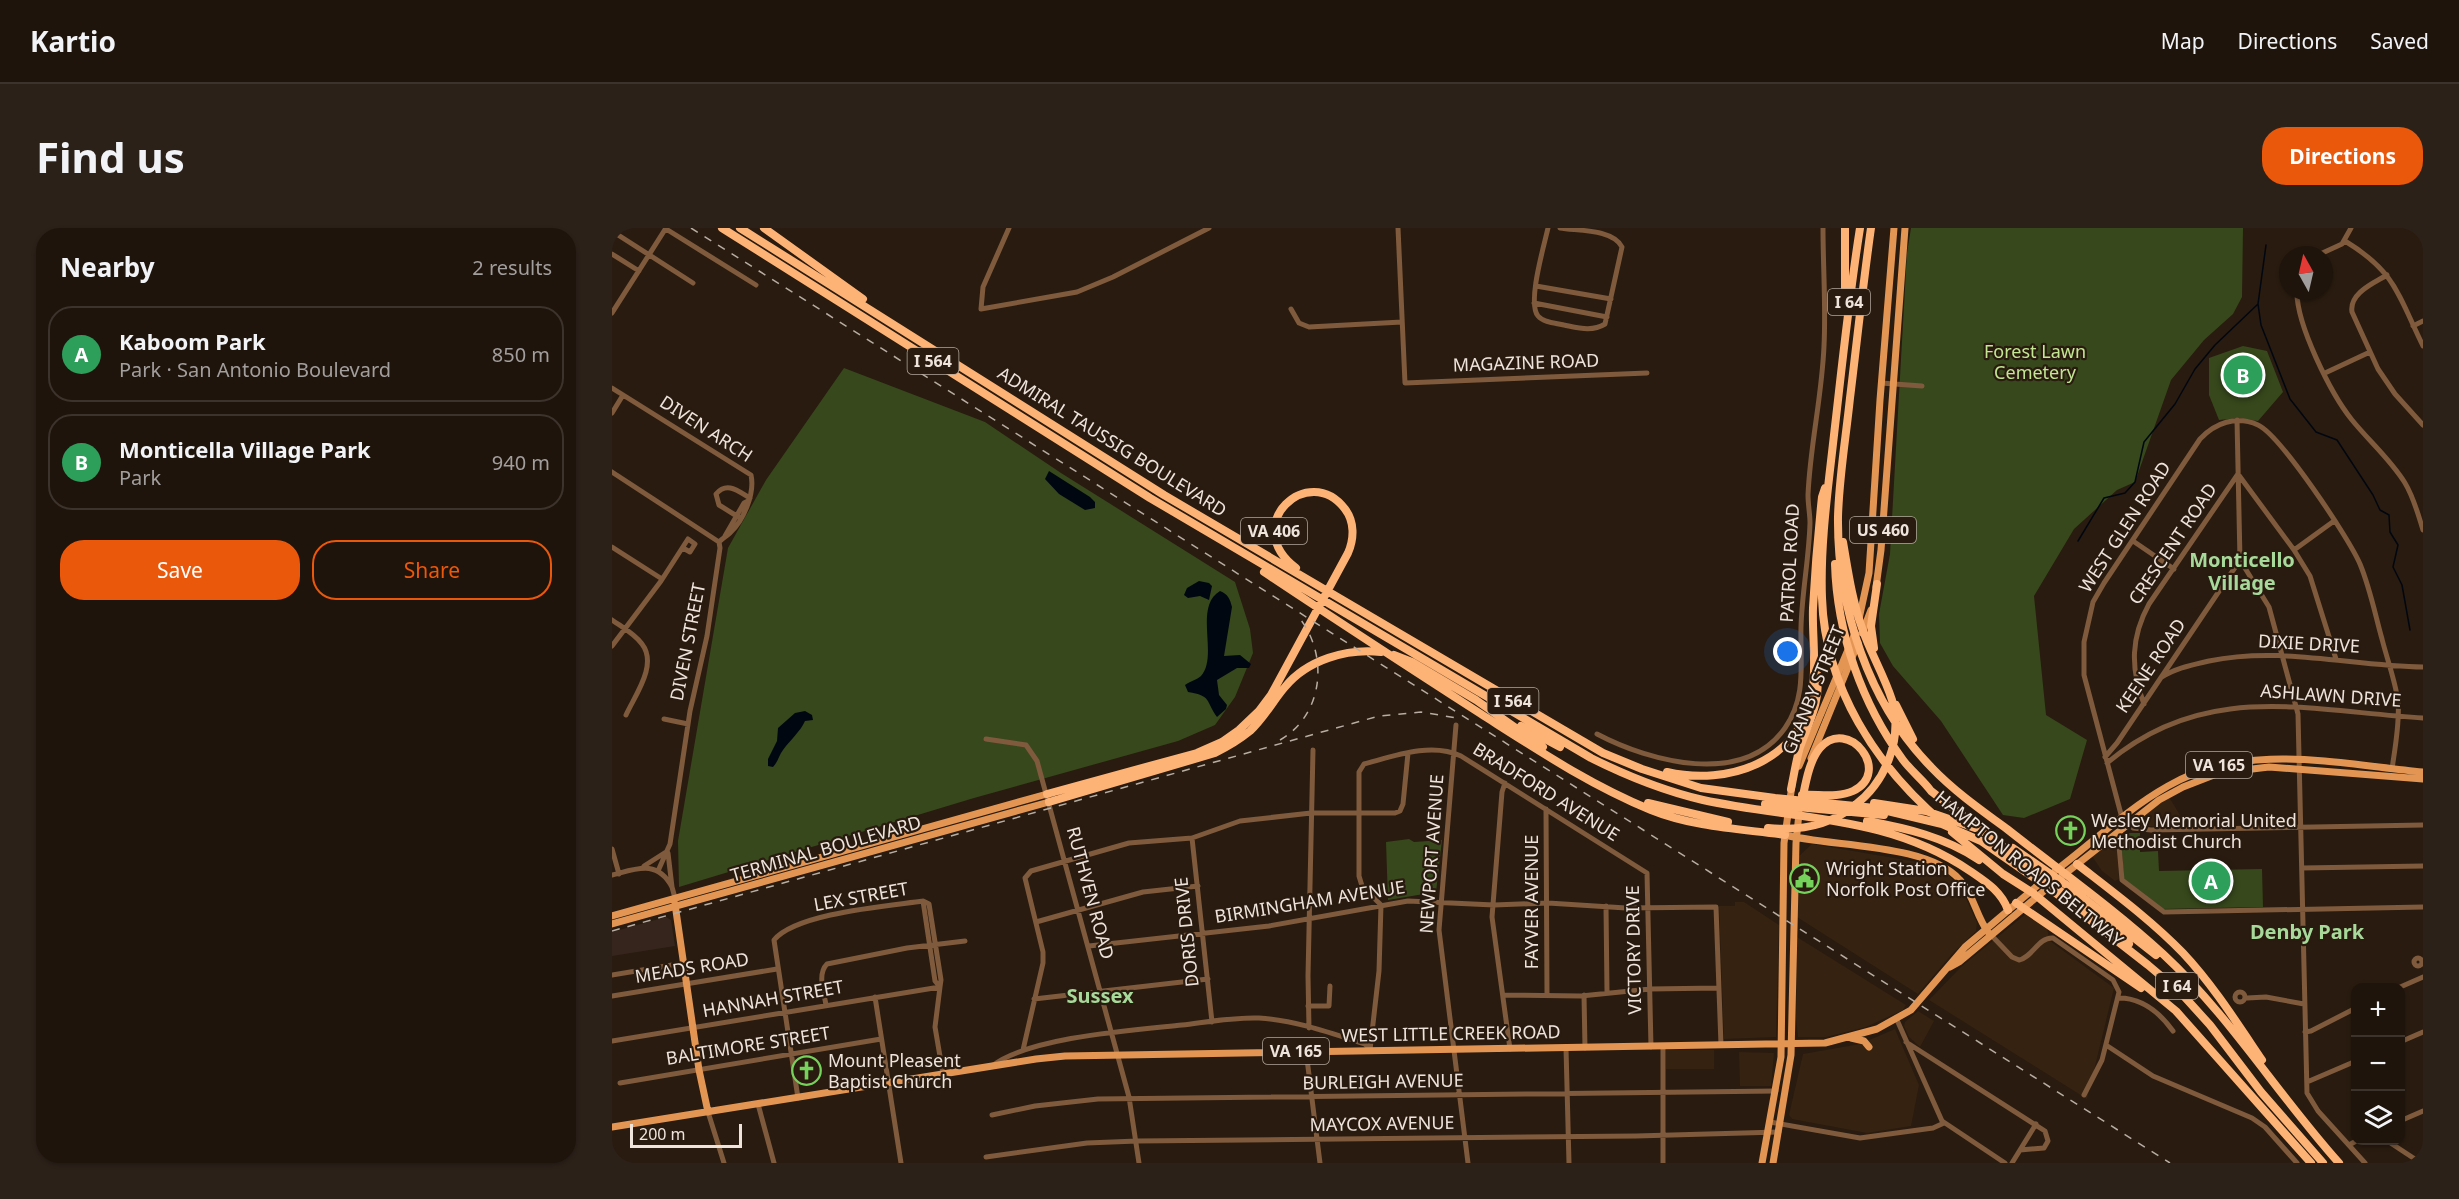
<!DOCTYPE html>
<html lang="en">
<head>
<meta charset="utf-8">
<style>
  :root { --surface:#1f140b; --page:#2c2119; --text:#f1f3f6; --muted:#a19e9d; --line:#3c332c; --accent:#ea580c }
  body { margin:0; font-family:"Noto Sans",sans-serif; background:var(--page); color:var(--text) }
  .controls { position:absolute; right:18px; bottom:18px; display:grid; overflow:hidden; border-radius:12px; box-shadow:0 2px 4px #0004 }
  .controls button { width:54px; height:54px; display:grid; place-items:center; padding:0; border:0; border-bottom:2px solid var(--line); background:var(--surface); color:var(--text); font:30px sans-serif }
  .compass { position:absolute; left:1667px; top:18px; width:54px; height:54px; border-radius:50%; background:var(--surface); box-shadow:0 2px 4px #0004; rotate:352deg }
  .scale { position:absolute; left:18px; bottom:15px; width:112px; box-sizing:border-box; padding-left:6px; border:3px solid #eee4dc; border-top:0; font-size:16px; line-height:21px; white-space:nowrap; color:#eee4dc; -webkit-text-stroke:4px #291b0f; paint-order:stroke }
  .you { position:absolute; left:1176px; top:424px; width:21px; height:21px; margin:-15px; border:4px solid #fff; border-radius:50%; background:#1a73e8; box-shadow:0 0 0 9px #1a73e833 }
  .badge { display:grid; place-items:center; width:39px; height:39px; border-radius:50%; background:var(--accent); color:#fff; font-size:20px; font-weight:700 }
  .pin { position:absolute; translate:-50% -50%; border:3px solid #fff; box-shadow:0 2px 6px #0006 }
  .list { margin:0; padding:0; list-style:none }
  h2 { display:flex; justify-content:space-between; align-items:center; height:78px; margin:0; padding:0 24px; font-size:26px }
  h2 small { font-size:20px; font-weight:400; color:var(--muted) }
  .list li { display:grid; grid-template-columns:39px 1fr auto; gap:18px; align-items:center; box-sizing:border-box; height:96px; margin:0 12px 12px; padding:0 12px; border:2px solid var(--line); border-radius:24px }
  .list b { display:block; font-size:22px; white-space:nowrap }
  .list p { margin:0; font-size:20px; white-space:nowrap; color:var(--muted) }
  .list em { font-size:20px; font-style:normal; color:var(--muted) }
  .actions { display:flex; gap:12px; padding:18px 24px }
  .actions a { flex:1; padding:14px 0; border:2px solid var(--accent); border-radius:24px; text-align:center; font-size:21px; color:var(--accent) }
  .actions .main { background:var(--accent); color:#fff }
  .icon { flex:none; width:33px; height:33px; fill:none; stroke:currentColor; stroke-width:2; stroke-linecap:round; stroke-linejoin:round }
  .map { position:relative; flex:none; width:1811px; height:935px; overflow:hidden; border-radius:24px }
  header { display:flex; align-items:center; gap:36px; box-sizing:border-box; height:84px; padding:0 30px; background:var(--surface); border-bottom:2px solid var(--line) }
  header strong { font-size:28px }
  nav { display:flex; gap:33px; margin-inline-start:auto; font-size:21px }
  .intro { display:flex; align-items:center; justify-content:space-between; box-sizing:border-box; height:144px; padding:0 36px }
  h1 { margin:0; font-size:42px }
  .button { padding:15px 27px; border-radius:24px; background:var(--accent); color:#fff; font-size:21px; font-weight:700 }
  main { display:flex; gap:36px; padding:0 36px }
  aside { flex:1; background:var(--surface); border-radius:24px; box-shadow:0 2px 4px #0004 }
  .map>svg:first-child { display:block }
  .built { fill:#352211 }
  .industrial { fill:#36251d }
  .green { fill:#37481c }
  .water { fill:#000711 }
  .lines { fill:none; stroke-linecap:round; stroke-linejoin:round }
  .stream { stroke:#000711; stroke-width:1.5 }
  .minor { stroke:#7f5a3c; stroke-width:5 }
  .major { stroke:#e39654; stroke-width:7 }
  .highway { stroke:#feb376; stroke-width:8 }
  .rail { stroke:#b8ada3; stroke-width:1.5; stroke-dasharray:8 8; stroke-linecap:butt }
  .labels { text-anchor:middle; stroke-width:4.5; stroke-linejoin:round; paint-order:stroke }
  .shield { fill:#291b0f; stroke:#b3a89e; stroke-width:1.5 }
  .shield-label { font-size:16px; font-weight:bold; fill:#eee4dc }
  .park-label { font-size:18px; fill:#c2e692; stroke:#291b0f }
  .street-label { font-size:18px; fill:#eee4dc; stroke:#291b0f }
  .poi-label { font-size:18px; fill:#eee4dc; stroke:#291b0f; text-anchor:start }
  .neighbourhood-label { font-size:20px; font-weight:bold; fill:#a7d99a; stroke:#291b0f }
</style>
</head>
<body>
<header>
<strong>Kartio</strong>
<nav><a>Map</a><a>Directions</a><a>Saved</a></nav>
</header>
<div class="intro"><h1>Find us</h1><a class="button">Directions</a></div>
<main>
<aside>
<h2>Nearby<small>2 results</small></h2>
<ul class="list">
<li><span class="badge" style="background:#2e9e5b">A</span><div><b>Kaboom Park</b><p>Park · San Antonio Boulevard</p></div><em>850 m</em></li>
<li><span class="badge" style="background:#2e9e5b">B</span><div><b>Monticella Village Park</b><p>Park</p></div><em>940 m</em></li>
</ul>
<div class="actions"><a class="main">Save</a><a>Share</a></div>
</aside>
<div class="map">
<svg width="1811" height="935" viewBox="0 0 1811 935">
  <rect width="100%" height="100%" fill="#291b0f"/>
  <path class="built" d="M1557,569l11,18v12l-41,-1v-7z
    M1498,615h5l2,4 2,32 -4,2 -13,-10 -10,-15z
    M1200,616l117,20 21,12 13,16 14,31 -1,8 -24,23 -34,40 -121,-77 2,-61z
    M1123,674h9l35,23 -3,112 -52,2 -5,-133h16z
    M1415,685l20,16 3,12 64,47 -27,111 -158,-99 33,-34z
    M1185,709l109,68 -3,5 -37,17 -40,10h-28l-2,-20z
    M1306,783l16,10 -14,26 -11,-10 -5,-11 1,-4z
    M1283,801l24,56 -8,41 -44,7 -75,-14 -3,-4 14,-61 57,-10z
    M1054,822h48v19h-48z
    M1127,824l35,1 -3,33h-31z"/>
  <path class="industrial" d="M54,689l5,3 4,26 -63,10v-24z"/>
  <path class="green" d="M1299,0h332l-1,69 -9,17 -29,26 -33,40 -36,102 -18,8 -43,39 -40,67 12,119 41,25 -17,59 -46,19 -21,-3 -62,-94 -48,-55 -13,-23 -1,-29 11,-60 17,-301z
    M1631,118l24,5 16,41 -25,29 -19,-3 -20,2 -10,-25v-37z
    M232,140l141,54 76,51 174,109 15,47 3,24 -18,44 -20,28 -37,16 -204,57 -295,89 -1,-46 50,-293 38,-68z
    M1516,605h12v19l18,-1 1,20 103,-2 1,38 -101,2 -38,-29 -3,-42z
    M797,611l5,3 28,-2 -6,52 -48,8 -2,-58z"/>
  <path class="water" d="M437,243l41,26 5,5v6l-10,2 -26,-16 -14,-15z
    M587,353l10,2 3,3 -3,14 -9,-4 -12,2 -4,-3 3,-7z
    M608,363c8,3 10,8 12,16l-8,49 16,-1 11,9 -2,4h-12l-20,12 2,15 8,10 -1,4 -9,8c-12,-17 -5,-21 -29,-25l-3,-7c5,-4 12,-5 16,-9 18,-20 -8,-69 19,-85z
    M193,483l7,4 1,5 -8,1c-5,11 -14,18 -22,29 -4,5 -5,12 -10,17l-5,-1v-7l9,-18 1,-13 17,-15z"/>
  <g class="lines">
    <path class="stream" d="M1646,76l3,21 29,74 26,33 21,8 36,55 7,15 9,5 1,17 8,13 -5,22 9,18 8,45
      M1466,313l26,-43 21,-5 10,-11 9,-40 31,-38 20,-35 20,-24 43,-41 8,-59"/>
    <path class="minor" d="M397,0l-26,59 -2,22 96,-17 36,-15 96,-49
      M786,0l7,155 242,-10
      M936,0c-4,18 -21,75 -10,88 6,7 18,7 26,9 15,3 28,7 41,-1l17,-77c-9,-18 -44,-16 -62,-19
      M1803,0l8,8
      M54,1l90,56
      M0,3l81,52
      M1733,13c51,31 53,54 78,105
      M0,26l27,17
      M1706,27l24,-11 9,-16
      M1775,47c-13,8 -38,18 -35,37l26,57 17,25 28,31
      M924,58l75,13
      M1685,63c-1,33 34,103 55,129 17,21 39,40 53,63 9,15 13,31 18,47
      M922,75l73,14
      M679,81l8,14 10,4 93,-5
      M0,85l54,-85
      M1801,98l10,-5
      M1713,145l45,-21
      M1269,155l41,3
      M0,160l139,87c4,18 -7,45 -21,58 -3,3 -7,5 -11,9
      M0,185l11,-18
      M1625,192l3,140 29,47 29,107 9,379 11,18 47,52
      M0,244l107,70 1,6 -13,88 -17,75 -20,133 -12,27
      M128,290l-21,-13 -3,-11c11,-13 22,-3 34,4
      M113,308l19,-33 4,-2
      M1521,313l41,28
      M0,319l50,32
      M1682,322l40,-29
      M0,392c10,7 23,14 30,24 16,21 -7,51 -16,71
      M0,418l49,-65 27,-42 7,5 -5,8 -7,-4
      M1550,449c14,-9 30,-12 47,-16 72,-15 142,5 214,6
      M1532,476c-14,-36 -13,-67 5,-100l89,-130 56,76 16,26 26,83
      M52,491l24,5
      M844,497l-17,205 29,233
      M985,506c53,28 146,53 188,-6 22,-31 15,-66 16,-101 1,-35 8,-69 9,-104 0,-9 -2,-18 -2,-28 2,-49 14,-99 16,-149 2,-39 -1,-79 -1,-118
      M374,511l40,6 11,16 92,336 10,66
      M1493,529l12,-14 123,-183
      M1495,535c98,-83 201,-52 316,-45
      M1780,541c3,-21 8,-47 6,-68 -3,-21 -11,-42 -16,-62 -7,-25 -12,-51 -22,-75 -11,-26 -80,-129 -102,-139 -22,-10 -43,-2 -58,14l-96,144 -11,19 -9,40v33l38,143 11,10 18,2 272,-5
      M893,555l-3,9 -10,125 18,132
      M934,581l1,186
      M1506,606l4,46 42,32 259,-5
      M580,610l20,184
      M0,621l7,25
      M56,625l4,34 3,11
      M32,638l22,-14
      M1690,640l121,-2
      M0,647c24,-6 45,-16 60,12
      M311,673l6,3 12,76 -1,7 -5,-6z
      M994,678l1,86
      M424,694l107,-30 55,-6
      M1379,707l21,22 7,3c14,-3 19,-23 34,-22l60,42 6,12 -17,68 -18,35
      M477,718l180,-20 139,-25 86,4 54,-2 78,5 90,-1 5,138
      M1802 734a4 4 0 1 1 8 0a4 4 0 1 1-8 0Z
      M0,747l72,-12
      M1786,760l25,-11
      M1623 769a5 5 0 1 1 10 0a5 5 0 1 1-10 0Z
      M891,767l78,1 69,-7 68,-1
      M972,767l1,53
      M0,768l165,-27
      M263,769l26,166
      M1507,770c23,0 41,15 54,33
      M1635,770l19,-1 38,7
      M422,771l174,-20
      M214,777c-2,-13 -9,-31 1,-41l80,-16 58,-7
      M696,778h21l1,-20
      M1285,792l45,101 63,42
      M697,800l-1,-52 5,-226
      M1693,804l6,-1 45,-23
      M0,813l328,-54 -5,40 8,47
      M1294,814l139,89 3,10 -4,7 -24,2
      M1788,814l23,-10
      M1494,817l47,31 99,42 13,9 32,36
      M954,820l3,115
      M411,822l20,-87v-11l-18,-74 6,-7 98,-28 63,-5 48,-17 71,-8h84l5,-2 3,-7 5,-51
      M758,822l9,-79 2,-66 -19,-19 -3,-10v-104l5,-8c30,-8 67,-22 97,-8l186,117 4,174
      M694,823l14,112
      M380,838c37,-29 142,-36 190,-41 25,-3 52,-8 77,-7 36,2 72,15 106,26l5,6
      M1695,854l49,-21
      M8,855l261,-44
      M186,870l-24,-158c22,-27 114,-34 149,-39
      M146,876l16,59
      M96,884l16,51
      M380,887l43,-9 63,-7 678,-8
      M1788,893l23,-10
      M1158,894l90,16 73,-10 11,-5
      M1774,912l35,23
      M1737,917l9,-5
      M374,929l101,-14 50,-2 499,-5 143,-4
      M1051,935v-116
      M1400,935l24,-39"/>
    <path class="major" d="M1264,359l5,-37 24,-322
      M1247,391l10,-46 11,-173 14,-172
      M1250,405l9,-23
      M1199,530l47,-115
      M1187,538l56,-133
      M1173,607c47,12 142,8 175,45 14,15 16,36 28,52
      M1443,643c37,-28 72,-62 113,-85 77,-45 171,-22 255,-14
      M1449,649l98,-77 24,-13 36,-14 50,-6 154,12
      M63,676l24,166 9,42
      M0,688l435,-122
      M0,696l437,-122
      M1338,739l9,-5 91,-76
      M1239,810l13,3 5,6
      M0,899l424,-68 29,-3 760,-13 52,-14 34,-19 54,-63 79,-67
      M1150,935l19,-106 3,-214 8,-58
      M1161,935l18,-108 5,-212 3,-30"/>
    <path class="highway" d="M110,0l428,270 441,260c36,18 73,33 112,42 93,20 185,15 267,71 16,11 31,20 38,39
      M128,0l424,267 439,258 39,16 59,19 74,10 100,10 67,16 39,17 76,53 91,71 33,28 29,32 51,67 62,71
      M152,0l99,71
      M1248,0c-11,69 -18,138 -26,207 -6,54 -14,109 -12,163 3,90 54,168 121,225
      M1259,0c-8,56 -14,113 -21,170 -4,39 -11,79 -12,119 -1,90 30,186 94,251 22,23 49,42 75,61 52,41 107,80 156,125 67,62 115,141 176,209
      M1233,76v-76
      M1223,336c2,70 27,140 68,196 9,12 20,20 28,31l198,153
      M652,344c72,48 144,95 217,142 55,35 109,71 170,96 42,17 90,19 134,25
      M1262,420l-3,-22 6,-42
      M782,427l18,7 64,38 67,47
      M1284,477l17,34
      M909,498l39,21
      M1055,544c61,14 131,-10 145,-77 5,-28 0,-59 1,-87 2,-37 5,-74 9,-111l3,-9
      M1179,561c3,-14 5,-28 9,-42 9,-25 21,-46 17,-73
      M435,566l150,-41 25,-11 17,-12 20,-19 12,-16 77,-142c6,-14 7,-31 -3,-44 -36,-48 -106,16 -49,59
      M437,574l166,-49c12,-6 24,-13 35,-22 14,-13 23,-30 35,-44 22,-27 62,-39 96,-35
      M1036,575l80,19
      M1262,575l52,8 49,17
      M1153,576l119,11
      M1189,577c4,-17 7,-43 19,-57 28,-32 73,24 33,43 -15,7 -34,3 -51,4
      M1255,593c39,7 78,16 112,39
      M1156,600c31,3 61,-2 86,-22 32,-24 49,-67 38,-106 -8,-25 -22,-48 -30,-72 -10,-28 -14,-57 -19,-86
      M1340,604l51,42 30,19 143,118 135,152
      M1401,620l55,38 88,69
      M1465,636c36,28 74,56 106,89 30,32 54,70 79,107
      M1404,675l125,85"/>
    <path class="rail" d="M79,0l1479,935
      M668,512c45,-26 49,-88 17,-125
      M0,703l767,-215 42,-4 36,6"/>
  </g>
  <defs>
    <symbol id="church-ring" viewBox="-11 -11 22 22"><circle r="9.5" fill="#291b0f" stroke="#75d25b" stroke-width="1.5"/><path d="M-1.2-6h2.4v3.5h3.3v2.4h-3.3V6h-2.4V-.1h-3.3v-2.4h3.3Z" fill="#75d25b"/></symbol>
    <symbol id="civic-ring" viewBox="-11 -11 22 22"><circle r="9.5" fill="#291b0f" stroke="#75d25b" stroke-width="1.5"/><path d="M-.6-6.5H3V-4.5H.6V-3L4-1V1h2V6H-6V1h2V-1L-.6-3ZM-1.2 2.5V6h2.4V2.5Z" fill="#75d25b"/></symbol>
  </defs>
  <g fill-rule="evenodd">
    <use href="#church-ring" x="1442" y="586" width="33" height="33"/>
    <use href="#civic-ring" x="1176" y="634" width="33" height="33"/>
    <use href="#church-ring" x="178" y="826" width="33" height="33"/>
  </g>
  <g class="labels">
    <g class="shield">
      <rect x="1216" y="61" width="42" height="26" rx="4.5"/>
      <rect x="295.5" y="120" width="51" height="26" rx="4.5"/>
      <rect x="1238" y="289" width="66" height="26" rx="4.5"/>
      <rect x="629" y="290" width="66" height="26" rx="4.5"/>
      <rect x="875.5" y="460" width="51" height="26" rx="4.5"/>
      <rect x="1574" y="524" width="66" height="26" rx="4.5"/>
      <rect x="1544" y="745" width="42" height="26" rx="4.5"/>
      <rect x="651" y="810" width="66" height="26" rx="4.5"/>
    </g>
    <g class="shield-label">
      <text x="1237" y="80">I 64</text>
      <text x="321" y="139">I 564</text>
      <text x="1271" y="308">US 460</text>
      <text x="662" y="309">VA 406</text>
      <text x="901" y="479">I 564</text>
      <text x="1607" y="543">VA 165</text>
      <text x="1565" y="764">I 64</text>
      <text x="684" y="829">VA 165</text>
    </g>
    <g class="park-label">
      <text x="1423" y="130">Forest Lawn<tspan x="1423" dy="21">Cemetery</tspan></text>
    </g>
    <g class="street-label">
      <text transform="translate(914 135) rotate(-2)" y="6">MAGAZINE ROAD</text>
      <text transform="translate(94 201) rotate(33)" y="6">DIVEN ARCH</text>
      <text transform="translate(500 214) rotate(32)" y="6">ADMIRAL TAUSSIG BOULEVARD</text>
      <text transform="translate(1513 299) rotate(-57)" y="6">WEST GLEN ROAD</text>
      <text transform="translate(1561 316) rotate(-56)" y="6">CRESCENT ROAD</text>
      <text transform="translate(1178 335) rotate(-87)" y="6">PATROL ROAD</text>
      <text transform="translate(76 414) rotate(-79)" y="6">DIVEN STREET</text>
      <text transform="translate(1697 416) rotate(3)" y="6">DIXIE DRIVE</text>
      <text transform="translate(1539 438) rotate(-56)" y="6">KEENE ROAD</text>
      <text transform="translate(1202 462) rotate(-68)" y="6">GRANBY STREET</text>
      <text transform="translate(1719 468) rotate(4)" y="6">ASHLAWN DRIVE</text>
      <text transform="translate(934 564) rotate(32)" y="6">BRADFORD AVENUE</text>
      <text transform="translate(214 621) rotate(-16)" y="6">TERMINAL BOULEVARD</text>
      <text transform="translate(820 626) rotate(-86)" y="6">NEWPORT AVENUE</text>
      <text transform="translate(1417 641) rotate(39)" y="6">HAMPTON ROADS BELTWAY</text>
      <text transform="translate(478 665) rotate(75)" y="6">RUTHVEN ROAD</text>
      <text transform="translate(249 669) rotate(-10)" y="6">LEX STREET</text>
      <text transform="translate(698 674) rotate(-9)" y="6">BIRMINGHAM AVENUE</text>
      <text transform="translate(920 674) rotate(-90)" y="6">FAYVER AVENUE</text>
      <text transform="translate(575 704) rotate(-96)" y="6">DORIS DRIVE</text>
      <text transform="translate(1022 722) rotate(-91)" y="6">VICTORY DRIVE</text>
      <text transform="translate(80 740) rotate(-9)" y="6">MEADS ROAD</text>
      <text transform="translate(161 771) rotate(-10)" y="6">HANNAH STREET</text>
      <text transform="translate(839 806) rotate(-1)" y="6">WEST LITTLE CREEK ROAD</text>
      <text transform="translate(136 818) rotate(-9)" y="6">BALTIMORE STREET</text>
      <text transform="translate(771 854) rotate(-1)" y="6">BURLEIGH AVENUE</text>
      <text transform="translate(770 896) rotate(-1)" y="6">MAYCOX AVENUE</text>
    </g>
    <g class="poi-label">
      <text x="1479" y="599">Wesley Memorial United<tspan x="1479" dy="21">Methodist Church</tspan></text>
      <text x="1214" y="647">Wright Station<tspan x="1214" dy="21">Norfolk Post Office</tspan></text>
      <text x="216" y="839">Mount Pleasent<tspan x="216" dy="21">Baptist Church</tspan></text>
    </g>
    <g class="neighbourhood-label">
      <text x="1630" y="339">Monticello<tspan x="1630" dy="23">Village</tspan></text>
      <text x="1695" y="711">Denby Park</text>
      <text x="488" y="775">Sussex</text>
    </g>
  </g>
</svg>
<div class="controls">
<button>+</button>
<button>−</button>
<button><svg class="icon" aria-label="layers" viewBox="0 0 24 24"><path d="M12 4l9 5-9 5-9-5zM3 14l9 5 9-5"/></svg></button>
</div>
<svg class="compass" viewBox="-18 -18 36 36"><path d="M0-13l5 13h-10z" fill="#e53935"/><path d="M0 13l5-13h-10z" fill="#a19e9d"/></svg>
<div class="scale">200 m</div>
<div class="you"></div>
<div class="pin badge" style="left:1599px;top:653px;background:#2e9e5b">A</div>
<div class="pin badge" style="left:1631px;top:147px;background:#2e9e5b">B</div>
</div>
</main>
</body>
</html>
